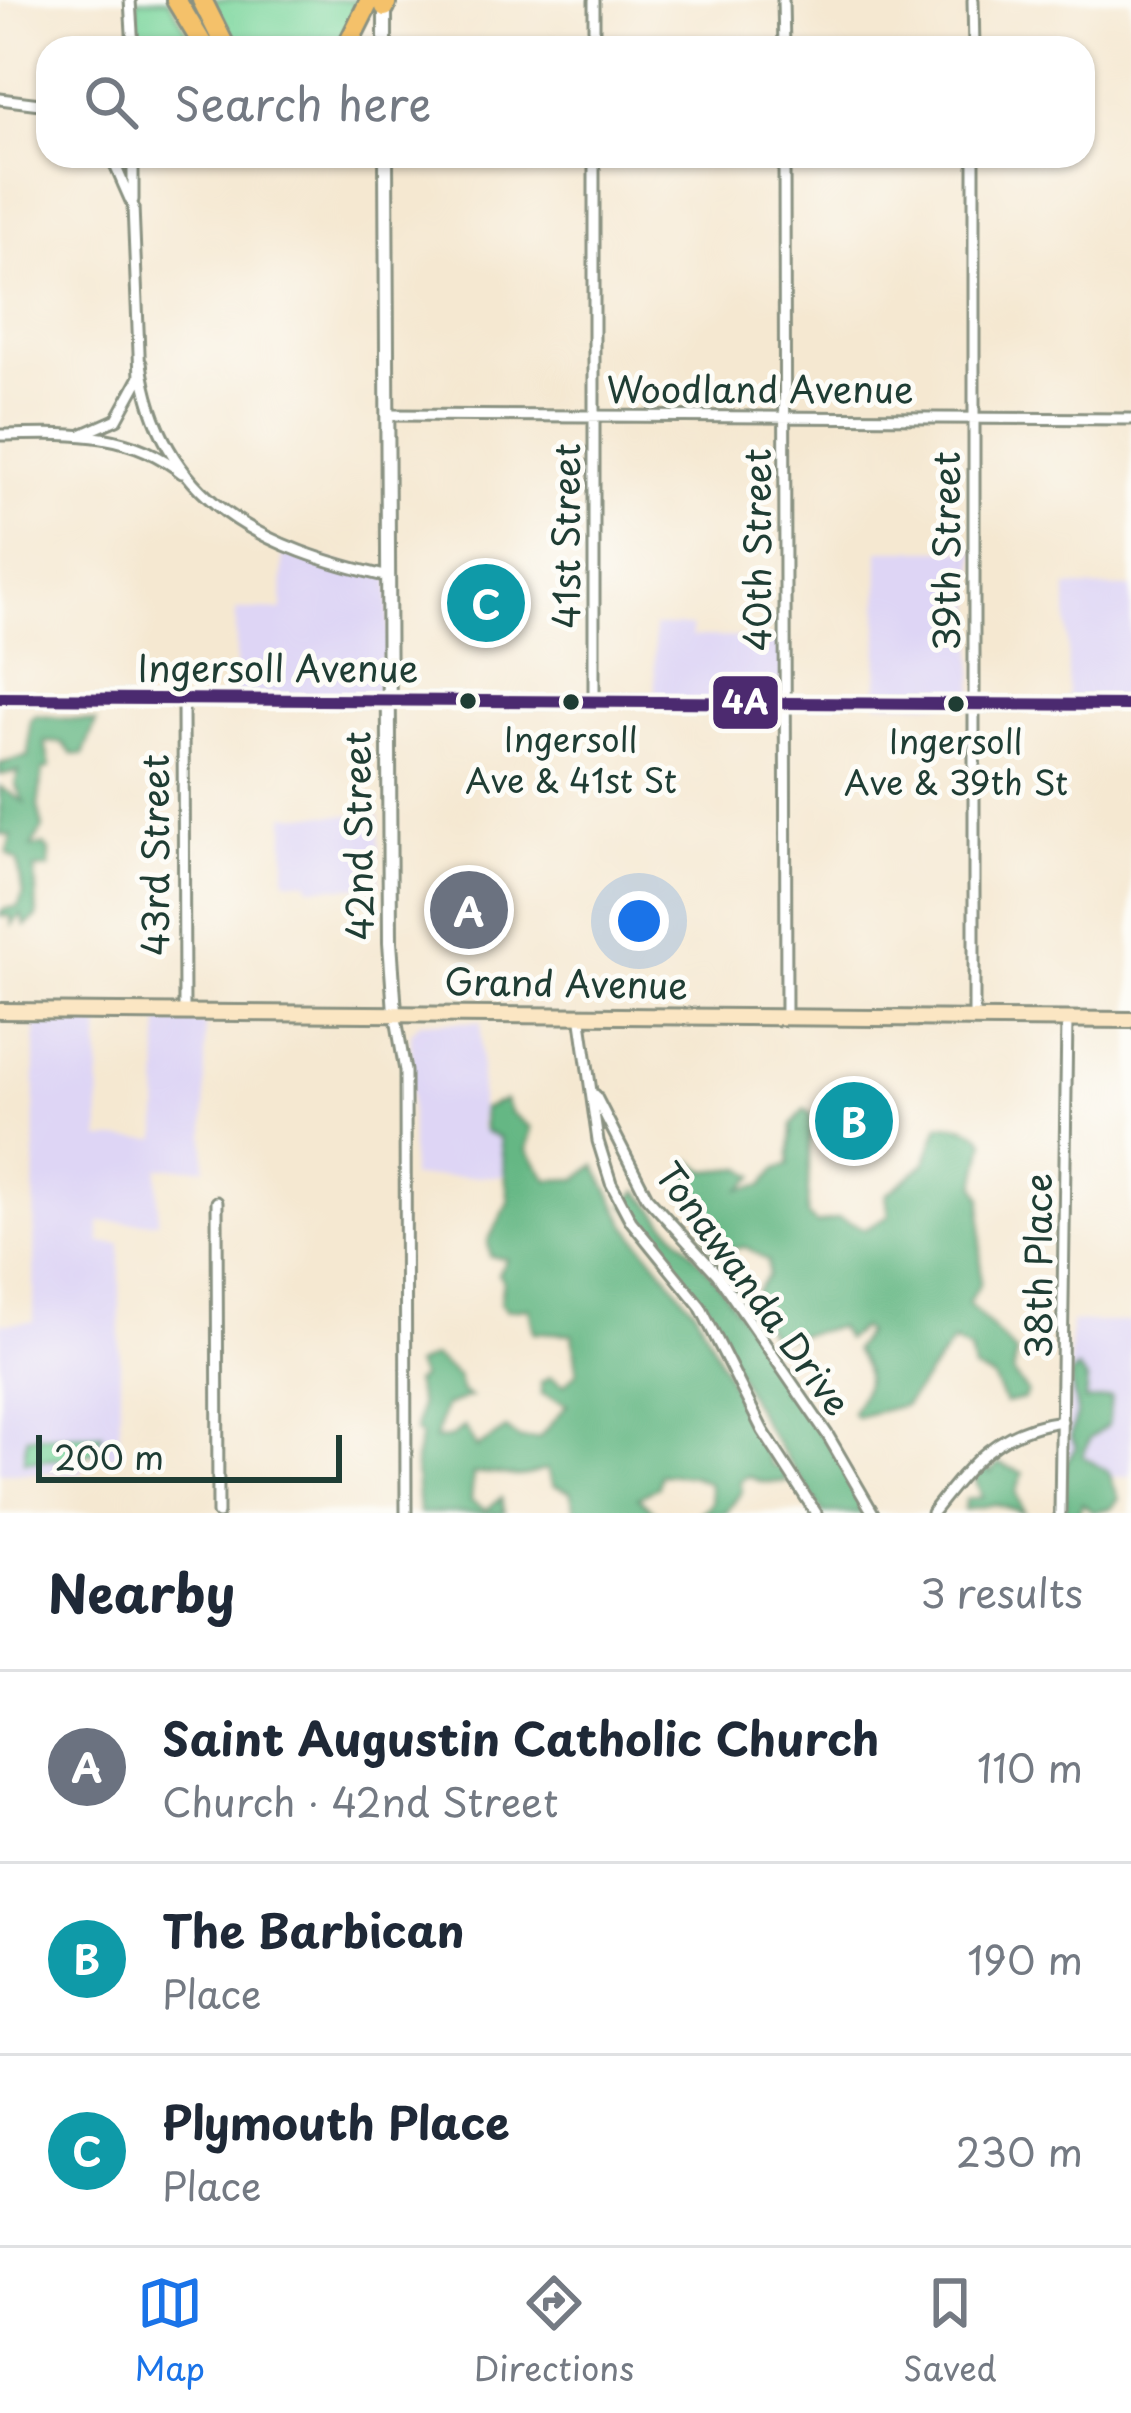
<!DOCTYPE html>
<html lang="en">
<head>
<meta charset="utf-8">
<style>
  :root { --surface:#fff; --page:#f2f2f3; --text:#1f2937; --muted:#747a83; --line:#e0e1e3; --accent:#1a73e8 }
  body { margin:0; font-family:"Playpen Sans",sans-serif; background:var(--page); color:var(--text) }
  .scale { position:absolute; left:36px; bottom:30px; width:306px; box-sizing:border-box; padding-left:12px; border:6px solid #1f3d34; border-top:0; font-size:33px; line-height:42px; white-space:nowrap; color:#1f3d34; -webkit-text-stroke:9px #fdfcf7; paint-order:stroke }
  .you { position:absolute; left:639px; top:921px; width:42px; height:42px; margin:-30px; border:9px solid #fff; border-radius:50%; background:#1a73e8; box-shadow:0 0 0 18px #1a73e833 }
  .badge { display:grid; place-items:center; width:78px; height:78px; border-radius:50%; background:var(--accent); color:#fff; font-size:39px; font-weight:700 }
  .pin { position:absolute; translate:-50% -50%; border:6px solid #fff; box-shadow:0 3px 12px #0006 }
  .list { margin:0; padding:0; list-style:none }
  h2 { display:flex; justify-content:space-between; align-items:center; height:156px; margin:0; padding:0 48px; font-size:51px }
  h2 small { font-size:39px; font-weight:400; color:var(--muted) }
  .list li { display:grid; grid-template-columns:78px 1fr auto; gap:36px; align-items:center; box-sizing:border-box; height:192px; padding:0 48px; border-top:3px solid var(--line) }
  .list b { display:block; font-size:45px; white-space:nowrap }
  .list p { margin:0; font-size:39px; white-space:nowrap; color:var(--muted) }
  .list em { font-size:39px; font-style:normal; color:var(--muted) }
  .icon { flex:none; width:66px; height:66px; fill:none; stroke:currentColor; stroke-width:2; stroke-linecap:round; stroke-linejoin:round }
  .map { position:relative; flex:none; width:1131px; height:1513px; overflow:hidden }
  .search { position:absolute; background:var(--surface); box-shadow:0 3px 9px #0004; left:36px; right:36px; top:36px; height:132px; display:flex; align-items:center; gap:30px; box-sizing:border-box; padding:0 42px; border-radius:36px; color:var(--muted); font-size:45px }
  .sheet { height:732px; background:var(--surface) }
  nav { display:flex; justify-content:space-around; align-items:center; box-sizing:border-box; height:168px; border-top:3px solid var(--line); background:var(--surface); font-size:33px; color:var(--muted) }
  nav a { display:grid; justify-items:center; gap:6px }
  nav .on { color:var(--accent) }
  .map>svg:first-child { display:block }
  .built { fill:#ded5f5 }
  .green { fill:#7cd69d; stroke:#4e8a68; stroke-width:3 }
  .forest { fill:#65b784; stroke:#427a5c; stroke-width:3 }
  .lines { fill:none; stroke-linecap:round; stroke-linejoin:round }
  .minor-casing { stroke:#8a9282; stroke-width:15 }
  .tertiary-casing { stroke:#8a9282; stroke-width:18 }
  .secondary-casing { stroke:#8a9282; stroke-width:20 }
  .motorway-casing { stroke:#8a9282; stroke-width:24 }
  .minor { stroke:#fff; stroke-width:9 }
  .tertiary { stroke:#fff; stroke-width:12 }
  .secondary { stroke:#fbe6c3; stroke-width:14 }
  .motorway { stroke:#f4c16a; stroke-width:18 }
  .bus-1-casing { stroke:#fdfcf7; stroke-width:21 }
  .bus-1 { stroke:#4c2a6f; stroke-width:12 }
  .bus-dot { fill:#1f3d34; stroke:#fdfcf7; stroke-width:4.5 }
  .labels { text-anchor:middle; stroke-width:10; stroke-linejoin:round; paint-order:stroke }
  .bus-label { font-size:33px; fill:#1f3d34; stroke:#fdfcf7 }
  .street-label { font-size:36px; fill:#1f3d34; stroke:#fdfcf7 }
  .line-badge { stroke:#fdfcf7; stroke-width:4.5 }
  .badge-label { font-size:33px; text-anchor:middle; font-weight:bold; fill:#fff }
</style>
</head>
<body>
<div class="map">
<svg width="1131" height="1513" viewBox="0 0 1131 1513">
  <rect width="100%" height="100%" fill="#fdfcf7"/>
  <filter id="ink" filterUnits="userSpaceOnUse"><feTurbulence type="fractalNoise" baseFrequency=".00833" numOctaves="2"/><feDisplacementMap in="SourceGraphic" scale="24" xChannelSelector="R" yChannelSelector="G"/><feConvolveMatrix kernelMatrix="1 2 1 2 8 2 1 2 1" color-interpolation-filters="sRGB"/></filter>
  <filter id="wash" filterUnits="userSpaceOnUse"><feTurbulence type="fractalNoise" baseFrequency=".004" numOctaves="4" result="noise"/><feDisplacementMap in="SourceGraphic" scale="48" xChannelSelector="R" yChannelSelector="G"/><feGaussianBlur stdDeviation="2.7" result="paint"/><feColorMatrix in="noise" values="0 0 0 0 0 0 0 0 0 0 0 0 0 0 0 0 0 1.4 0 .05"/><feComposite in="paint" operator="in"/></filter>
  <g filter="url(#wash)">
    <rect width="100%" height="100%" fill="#f5e8d1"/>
    <path class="built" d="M283,548l106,29 -1,122h-152v-89h46z
      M879,550h96l-2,154 -96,-1z
      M1067,587l64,1v117l-63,-1z
      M654,626h37l1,11 93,1 -1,64 -129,-1z
      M285,815h94v72h-70l-1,-6 -23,-1z
      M35,1021h64l1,118h58l1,-118h46v147h-47v54h-58v21h20v213h-36l-1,17h-83v-150l34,-1z
      M420,1022h61v107h24v47l-94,1v-144z
      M1071,1322h60v155l-65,-1z"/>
    <path class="green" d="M136,0h33l28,48h-58z
      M209,0h154l-27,48h-101z
      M102,1434l-9,18 -16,6 -53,3 3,-24z"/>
    <path class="forest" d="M35,715l61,7 -13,33 -11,-1 -9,-11 -18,-1 5,25 -7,3 -5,36 5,22 -12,19 13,-2 5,6v17l-14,1 2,48 -12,9 -4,-12 -9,11 -1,-9h-11l3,-7 15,-2 5,-12 -5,-34 -11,-8 4,-17 -11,-2v-47l24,15 -9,-18 4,-13 -19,4v-11l29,-8 1,-36z
      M505,1100l5,12 21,16 -4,22 21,30 30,-1 17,-14 32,61 69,86 76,154 11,3 4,13h-25l-14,-6 -8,5 2,10 -16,22h-26l12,-10 -3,-19 -17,-8 -32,-2 -2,13 -20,10 18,16h-80l-6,-22 -17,-6 -7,-16c-34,14 -41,2 -73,5l-2,27 15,9 15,-12 4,15h-86l-4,-52 6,-26 -6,-3 5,-27 -6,-23 7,-4 -6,-13 18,-8 24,19 5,17 8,4 -25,9 -10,33 15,-1 14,-11 13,21 29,-19 14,10 19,-1 28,-33 -25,-11 -1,-11 9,-6 14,8 13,-13 -4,-38 -39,-2 -5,-24 -22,2 -7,-7 3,-22 -5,-7 9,-15 -17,-3 -2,-15 21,-39 -9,-64 -16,-7 -1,-22z
      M804,1109l7,5 -4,101 10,9 22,-6 26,11 24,-13 -3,-21 39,-31 14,-39c16,-1 36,1 46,16l-9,44 6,13 -2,86 -12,19 48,50 -3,21 14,18 -3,7 -19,4 -12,-25 -19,-8 -4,-19 -17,-9 -48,63 -49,12 -4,-5c15,-25 22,-38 2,-62l12,-18 -5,-4 -15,11 -8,-12 -63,13 -27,-37 20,-28v-14l-22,-14 -34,4 -9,-19c7,-12 10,-25 -5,-34h-14l6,-12 -5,-13 5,-13 17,11 36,-3 12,8 -14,13 21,-3 14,-17 13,-4 3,-40z
      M638,1191l75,85 124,180 32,57h-46l-61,-92 -63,-123 -74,-94z
      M1078,1369l9,11 -2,21 26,-4 -3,28 -18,13 -7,18 26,17 10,26 -7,9 -19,4 -11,-9 -3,10h-14l1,-51 10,-15 -5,-11 6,-24 -7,-36z
      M999,1463l24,10 -7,20 8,20 -29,-9 -31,6 1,-10 17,-3 -7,-19 10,-12 5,7z"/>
  </g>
  <g filter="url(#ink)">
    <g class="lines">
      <defs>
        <path id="minor" d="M130,0l3,48
          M594,0v48
          M783,0l1,48
          M973,0l1,48
          M0,99l48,6
          M133,156v44
          M784,156l2,860
          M974,156v862
          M141,363c19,139 123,186 248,214
          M388,415l743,4
          M83,434l34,-15 23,-42 -7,-171 -22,-50
          M0,435c66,-1 128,-6 182,38
          M183,700l1,311
          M594,701v-545
          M395,1012l10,59 1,442
          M580,1014l18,127 13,42 20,38 69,85 63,125 53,82
          M595,1095l52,102 70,77 110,160 46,79
          M217,1202l1,311
          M932,1513c38,-48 65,-84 130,-92
          M1060,1513l7,-494"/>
        <path id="tertiary" d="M385,48v-47
          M386,156l4,786 5,70"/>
        <path id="secondary" d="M0,698l1131,7
          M0,1011l1131,9"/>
        <path id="motorway" d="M176,0l29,48
          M202,0l24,48
          M385,7l2,-7
          M346,48l24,-48"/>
      </defs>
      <use href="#minor" class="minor-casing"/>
      <use href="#tertiary" class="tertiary-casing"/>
      <use href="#secondary" class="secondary-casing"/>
      <use href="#motorway" class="motorway-casing"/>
      <use href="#minor" class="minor"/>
      <use href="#tertiary" class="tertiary"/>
      <use href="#secondary" class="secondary"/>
      <use href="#motorway" class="motorway"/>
      <defs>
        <path id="bus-1" d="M0,698l1131,7"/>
      </defs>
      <use href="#bus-1" class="bus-1-casing"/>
      <use href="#bus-1" class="bus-1"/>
    </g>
  </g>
  <g class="bus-dot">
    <circle cx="468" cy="701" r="10"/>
    <circle cx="571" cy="702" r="10"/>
    <circle cx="956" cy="704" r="10"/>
  </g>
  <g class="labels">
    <g class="bus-label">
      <text x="571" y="752">Ingersoll<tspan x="571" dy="41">Ave &amp; 41st St</tspan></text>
      <text x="956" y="754">Ingersoll<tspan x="956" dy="41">Ave &amp; 39th St</tspan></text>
    </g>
    <g class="street-label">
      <text x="760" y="403">Woodland Avenue</text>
      <text transform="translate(567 536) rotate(-90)" y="13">41st Street</text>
      <text transform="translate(758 550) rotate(-90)" y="13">40th Street</text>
      <text transform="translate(947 551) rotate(-90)" y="13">39th Street</text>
      <text x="278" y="682">Ingersoll Avenue</text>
      <text transform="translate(359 836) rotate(-91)" y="13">42nd Street</text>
      <text transform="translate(156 855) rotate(-90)" y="13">43rd Street</text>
      <text transform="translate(566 984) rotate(1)" y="13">Grand Avenue</text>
      <text transform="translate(1039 1266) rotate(-90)" y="13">38th Place</text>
      <text transform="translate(753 1289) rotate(54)" y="13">Tonawanda Drive</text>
    </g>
  </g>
  <rect class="line-badge" x="711" y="674" width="69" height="57" rx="12" fill="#4c2a6f"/>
  <g class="badge-label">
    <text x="745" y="714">4A</text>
  </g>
</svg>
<div class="scale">200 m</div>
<div class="you"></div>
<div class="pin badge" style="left:469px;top:910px;background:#6b7280">A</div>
<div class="pin badge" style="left:854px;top:1121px;background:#0f9aa8">B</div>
<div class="pin badge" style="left:486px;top:603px;background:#0f9aa8">C</div>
<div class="search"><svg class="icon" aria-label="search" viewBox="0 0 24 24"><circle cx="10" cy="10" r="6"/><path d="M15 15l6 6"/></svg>Search here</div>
</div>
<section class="sheet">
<h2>Nearby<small>3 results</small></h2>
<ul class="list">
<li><span class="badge" style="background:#6b7280">A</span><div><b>Saint Augustin Catholic Church</b><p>Church · 42nd Street</p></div><em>110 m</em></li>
<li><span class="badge" style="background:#0f9aa8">B</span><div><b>The Barbican</b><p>Place</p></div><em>190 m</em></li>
<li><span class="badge" style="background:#0f9aa8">C</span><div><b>Plymouth Place</b><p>Place</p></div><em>230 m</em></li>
</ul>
</section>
<nav>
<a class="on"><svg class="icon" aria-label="map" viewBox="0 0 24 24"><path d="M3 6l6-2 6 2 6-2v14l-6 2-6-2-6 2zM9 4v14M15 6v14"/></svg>Map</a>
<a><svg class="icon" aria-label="directions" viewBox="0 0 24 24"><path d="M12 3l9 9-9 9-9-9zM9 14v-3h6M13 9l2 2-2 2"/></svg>Directions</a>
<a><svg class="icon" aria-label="saved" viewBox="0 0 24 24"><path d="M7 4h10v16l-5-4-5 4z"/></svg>Saved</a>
</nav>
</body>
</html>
